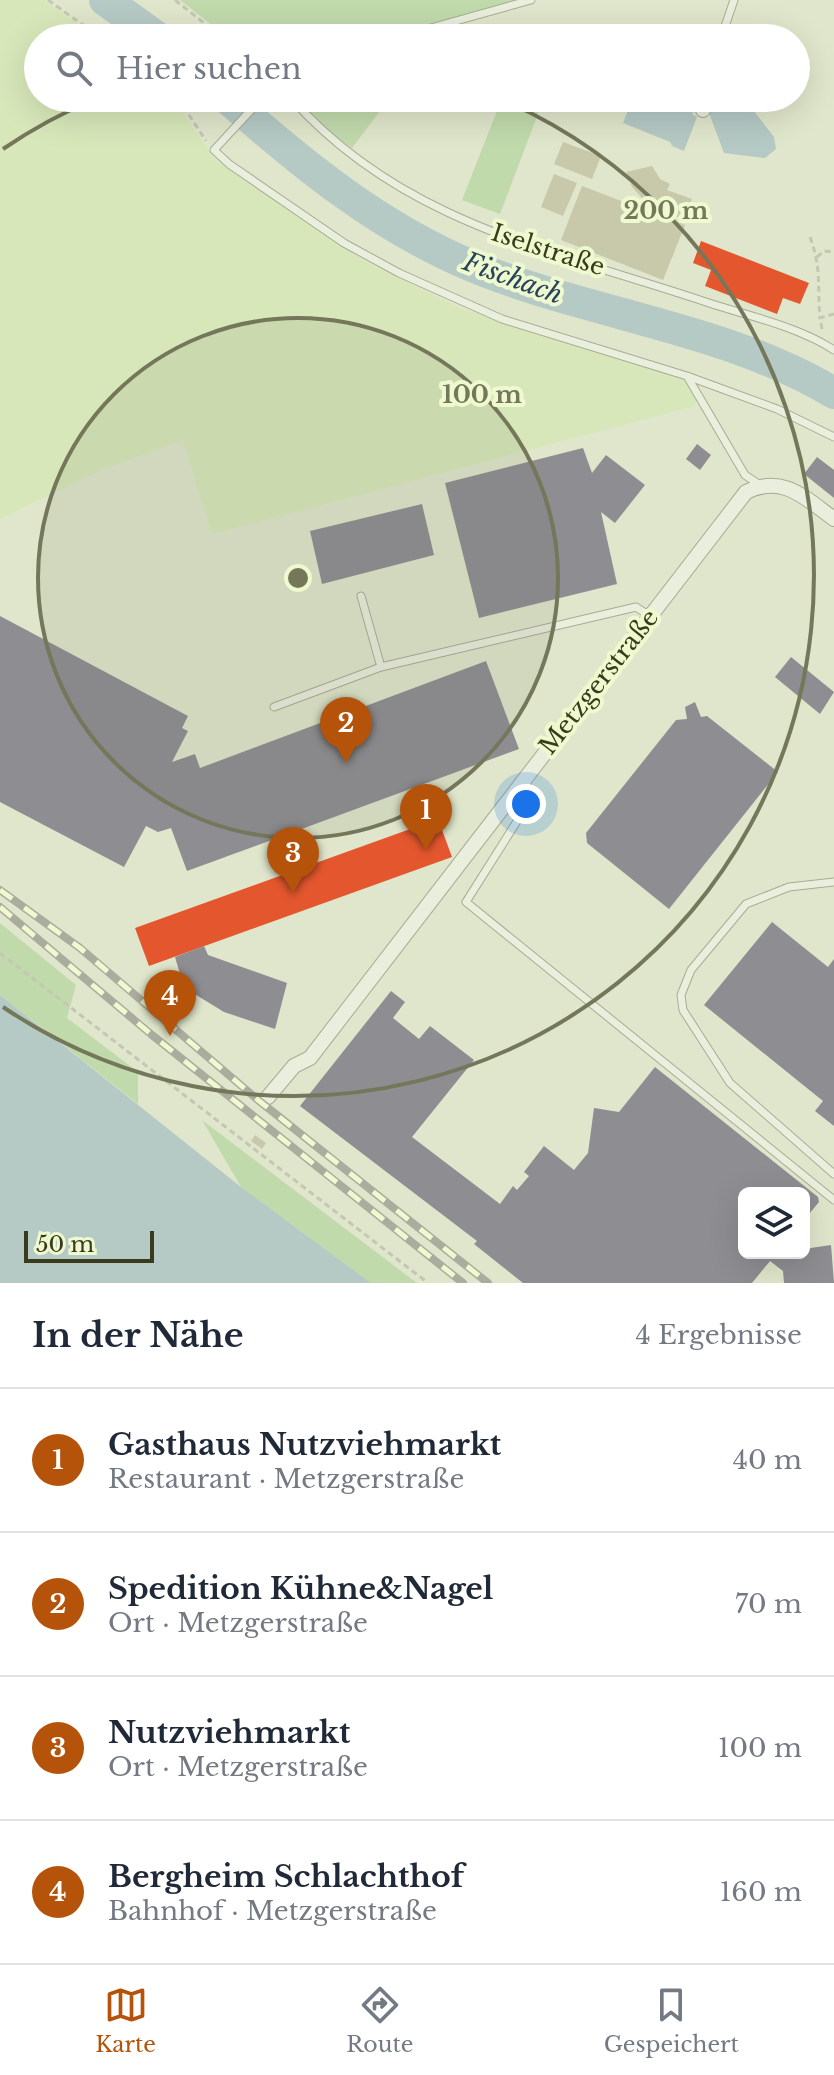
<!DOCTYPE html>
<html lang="de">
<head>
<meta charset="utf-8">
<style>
  :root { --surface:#fff; --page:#f6f6f7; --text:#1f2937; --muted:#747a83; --line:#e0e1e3; --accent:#b45309 }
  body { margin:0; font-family:"Libre Baskerville",serif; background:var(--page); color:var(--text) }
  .controls { position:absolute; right:24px; bottom:24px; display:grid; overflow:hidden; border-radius:12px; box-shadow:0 8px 32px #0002 }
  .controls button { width:72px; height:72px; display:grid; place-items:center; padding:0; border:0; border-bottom:2px solid var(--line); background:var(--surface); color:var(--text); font:40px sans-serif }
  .scale { position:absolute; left:24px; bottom:20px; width:130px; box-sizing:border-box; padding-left:8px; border:4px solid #3a3b1c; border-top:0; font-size:22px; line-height:28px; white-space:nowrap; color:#3a3b1c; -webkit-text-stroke:6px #eef9d0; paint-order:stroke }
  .you { position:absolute; left:526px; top:804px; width:28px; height:28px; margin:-20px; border:6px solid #fff; border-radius:50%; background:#1a73e8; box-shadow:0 0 0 12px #1a73e833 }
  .badge { display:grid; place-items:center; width:52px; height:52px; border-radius:50%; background:var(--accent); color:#fff; font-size:26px; font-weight:700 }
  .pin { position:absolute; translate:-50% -66px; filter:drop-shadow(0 2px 4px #0008) }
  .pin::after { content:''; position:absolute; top:42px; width:28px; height:24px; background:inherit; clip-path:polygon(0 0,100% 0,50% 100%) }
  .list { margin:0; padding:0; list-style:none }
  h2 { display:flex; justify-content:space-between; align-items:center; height:104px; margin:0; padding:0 32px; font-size:34px }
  h2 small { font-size:26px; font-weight:400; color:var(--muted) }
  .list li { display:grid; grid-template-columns:52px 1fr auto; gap:24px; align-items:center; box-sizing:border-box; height:144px; padding:0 32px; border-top:2px solid var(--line) }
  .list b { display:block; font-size:30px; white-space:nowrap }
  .list p { margin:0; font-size:26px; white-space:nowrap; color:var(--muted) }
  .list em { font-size:26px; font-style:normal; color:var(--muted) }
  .icon { flex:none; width:44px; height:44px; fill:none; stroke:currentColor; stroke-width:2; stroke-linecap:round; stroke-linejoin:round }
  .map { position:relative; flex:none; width:834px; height:1283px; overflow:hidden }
  .search { position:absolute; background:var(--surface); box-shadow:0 8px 32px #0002; left:24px; right:24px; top:24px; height:88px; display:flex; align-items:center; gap:20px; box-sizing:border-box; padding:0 28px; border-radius:44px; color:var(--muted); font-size:30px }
  .sheet { height:680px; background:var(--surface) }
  nav { display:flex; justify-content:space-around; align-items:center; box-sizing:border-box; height:112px; border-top:2px solid var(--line); background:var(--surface); font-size:22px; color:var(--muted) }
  nav a { display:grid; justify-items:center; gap:4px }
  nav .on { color:var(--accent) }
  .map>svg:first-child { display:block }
  .farmland { fill:#d8e7ba }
  .green { fill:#c1daac }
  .water { fill:#b5c9c5 }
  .shops { fill:#e4572e }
  .industry { fill:#8d8d92 }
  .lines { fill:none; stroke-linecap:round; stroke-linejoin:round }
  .river { stroke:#b5c9c5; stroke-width:32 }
  .building { fill:#c8c9ab }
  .lane-casing { stroke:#a8ab95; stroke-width:9 }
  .street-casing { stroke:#a8ab95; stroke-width:16 }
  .path { stroke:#c3c7b4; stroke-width:3; stroke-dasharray:6 4; stroke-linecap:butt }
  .lane { stroke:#e9eedd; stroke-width:7 }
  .street { stroke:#e9eedd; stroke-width:14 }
  .rail-casing { stroke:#aaad9e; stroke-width:8 }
  .rail { stroke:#eef9d0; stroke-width:5; stroke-dasharray:15; stroke-linecap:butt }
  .ring { fill:none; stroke:#747759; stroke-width:4 }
  .labels { text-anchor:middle; stroke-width:8; stroke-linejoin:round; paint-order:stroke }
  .street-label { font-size:24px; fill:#3a3b1c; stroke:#eef9d0 }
  .water-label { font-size:26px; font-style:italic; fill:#29445c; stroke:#eef9d0 }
  .centre { fill:#747759; stroke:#eef9d0; stroke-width:4 }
  .ring-label { font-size:24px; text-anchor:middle; font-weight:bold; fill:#747759; stroke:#eef9d0; stroke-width:8; stroke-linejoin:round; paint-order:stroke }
</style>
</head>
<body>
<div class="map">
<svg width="834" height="1283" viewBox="0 0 834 1283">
  <rect width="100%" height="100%" fill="#e0e6cb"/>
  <path class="farmland" d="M0,0h43l55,38h-60v60h135l43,63 147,99 99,49 215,66 20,11 -2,20 -483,128 -29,-94 -82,30 -101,49z"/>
  <path class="green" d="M180,0h336l-132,38h-156z
    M297,98h93l-38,50 -27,-19z
    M502,98h42l-44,116 -38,-14z
    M0,923l76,62 -9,33 71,54v32l-138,-109z
    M202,1120l215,163h-46l-130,-96z"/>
  <path class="water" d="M633,98h28v4l16,8 6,-12h22l11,4 2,-4h26l30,39 2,12 -11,9 -41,-5 -15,-40 -14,-4 -3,5 5,3 -13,34 -12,-5 -2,-4 -47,-19z
    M0,995l241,192 130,96h-371z"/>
  <path class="shops" d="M701,241l108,42 -9,21 -17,-6 -6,16 -72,-28 6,-16 -18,-7z
    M438,819l14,38 -303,109 -14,-38z"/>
  <path class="industry" d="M697,444l14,11 -11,15 -14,-11z
    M583,448l9,25 14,-18 39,30 -30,38 -14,-11 16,72 -138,34 -34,-135z
    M817,457l17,13v28l-30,-24z
    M422,504l12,51 -112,29 -12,-53z
    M0,616l188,100 -6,12 6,3 -16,31 23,-8 5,14 286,-107 33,88 -332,122 -16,-43 -13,4 -12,-6 -22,41 -124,-65z
    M791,657l43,35 -14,22 -45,-37z
    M695,702l6,15 6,-1 71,56 -109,137 -82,-66 -1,-10 90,-113 11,-1 -2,-12z
    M772,922l56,45 6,-8v167l-19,-15 8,-10 -119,-96z
    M204,946l4,9 79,28 -12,46 -51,-17 -49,-30 5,-8 -5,-17z
    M391,991l14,11 -12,16 26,21 11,-13 44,34 -62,77 88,67 13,-18 4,4 12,-14 -5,-4 20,-26 30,24 14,-17 6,-45 25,4 36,-45 163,130 1,5 -15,18v-27h-60v60h60v-4l27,-4 3,38h-50l-1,-12 -13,-10 -18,22h-229l-49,-39 3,-3 -177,-135z"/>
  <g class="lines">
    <path class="river" d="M105,0l53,38
      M227,98c76,67 152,129 245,168 118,49 252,61 362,127"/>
  </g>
  <path class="building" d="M744,25l34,13h-39z
    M563,142l38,14 -9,23 -38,-15z
    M652,166l8,13 10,5 -3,6 25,9 -7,21 -37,-15 -16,-18 -6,-15z
    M554,174l23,9 -14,33 -22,-9z
    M582,186l103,39 -22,55 -102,-40z
    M255,1135l11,8 -4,6 -11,-8z"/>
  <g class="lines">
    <defs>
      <path id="lane" d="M395,38l136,-38
        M721,38l13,-38
        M262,98l-48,52 15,14 115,79 55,30 103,46 185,57 58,99 15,10
        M291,98c111,126 267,154 418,205 40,13 90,24 125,47
        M687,376l90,33 57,28
        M361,596l20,71
        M274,707l107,-40 255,-60 14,9
        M527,779l-1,28 -60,95 368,298
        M834,882l-45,5 -43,17 -55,66 -10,25 2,15 47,73 104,91"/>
      <path id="street" d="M703,110l4,-11
        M268,1097l26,-31 16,-8 436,-566c37,-18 59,6 88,27"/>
    </defs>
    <use href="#lane" class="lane-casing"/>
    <use href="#street" class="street-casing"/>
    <path class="path" d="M48,0l53,38
      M175,0l48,38
      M178,98l28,43
      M810,237c12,33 7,48 10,81
      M817,257l7,-6 10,1
      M822,329l-2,-11 14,-4
      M0,953l428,330"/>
    <use href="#lane" class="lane"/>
    <use href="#street" class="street"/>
    <defs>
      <path id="rail" d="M0,890l80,58 178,152 230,183
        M0,907l152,128 311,248"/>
    </defs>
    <use href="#rail" class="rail-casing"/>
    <use href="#rail" class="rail"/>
  </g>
  <circle cx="298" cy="578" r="260" fill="#747759" fill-opacity=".12"/>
  <g class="ring">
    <circle cx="298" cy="578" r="260"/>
    <path d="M3 149A520 520 0 0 1 95 99M501 99A520 520 0 1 1 3 1007"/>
  </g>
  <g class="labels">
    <g class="street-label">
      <text transform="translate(548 250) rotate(18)" y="8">Iselstraße</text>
      <text transform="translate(599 682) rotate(-52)" y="8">Metzgerstraße</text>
    </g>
    <g class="water-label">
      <text transform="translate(513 278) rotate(20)" y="9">Fischach</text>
    </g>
  </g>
  <circle cx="298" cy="578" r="12" class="centre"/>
  <g class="ring-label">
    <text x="666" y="219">200 m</text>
    <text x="482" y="403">100 m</text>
  </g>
</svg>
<div class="controls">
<button><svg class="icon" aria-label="layers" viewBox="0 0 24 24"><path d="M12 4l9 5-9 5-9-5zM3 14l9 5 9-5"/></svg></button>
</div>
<div class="scale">50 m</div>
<div class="you"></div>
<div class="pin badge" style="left:426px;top:850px">1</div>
<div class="pin badge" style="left:346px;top:763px">2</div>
<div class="pin badge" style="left:293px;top:893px">3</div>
<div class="pin badge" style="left:170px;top:1036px">4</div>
<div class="search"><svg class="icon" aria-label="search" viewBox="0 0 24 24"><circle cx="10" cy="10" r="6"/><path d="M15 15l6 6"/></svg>Hier suchen</div>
</div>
<section class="sheet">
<h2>In der Nähe<small>4 Ergebnisse</small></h2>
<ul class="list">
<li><span class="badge">1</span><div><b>Gasthaus Nutzviehmarkt</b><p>Restaurant · Metzgerstraße</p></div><em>40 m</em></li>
<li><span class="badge">2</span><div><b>Spedition Kühne&amp;Nagel</b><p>Ort · Metzgerstraße</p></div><em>70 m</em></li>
<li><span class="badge">3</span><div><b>Nutzviehmarkt</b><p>Ort · Metzgerstraße</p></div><em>100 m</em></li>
<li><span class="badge">4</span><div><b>Bergheim Schlachthof</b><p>Bahnhof · Metzgerstraße</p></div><em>160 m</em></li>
</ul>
</section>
<nav>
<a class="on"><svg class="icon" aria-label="map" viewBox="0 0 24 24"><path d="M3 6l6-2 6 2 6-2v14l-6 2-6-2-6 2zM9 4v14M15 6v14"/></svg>Karte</a>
<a><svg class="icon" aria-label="directions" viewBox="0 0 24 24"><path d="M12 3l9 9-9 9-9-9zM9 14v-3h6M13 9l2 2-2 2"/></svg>Route</a>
<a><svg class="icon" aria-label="saved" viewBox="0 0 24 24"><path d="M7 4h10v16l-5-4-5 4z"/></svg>Gespeichert</a>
</nav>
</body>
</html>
